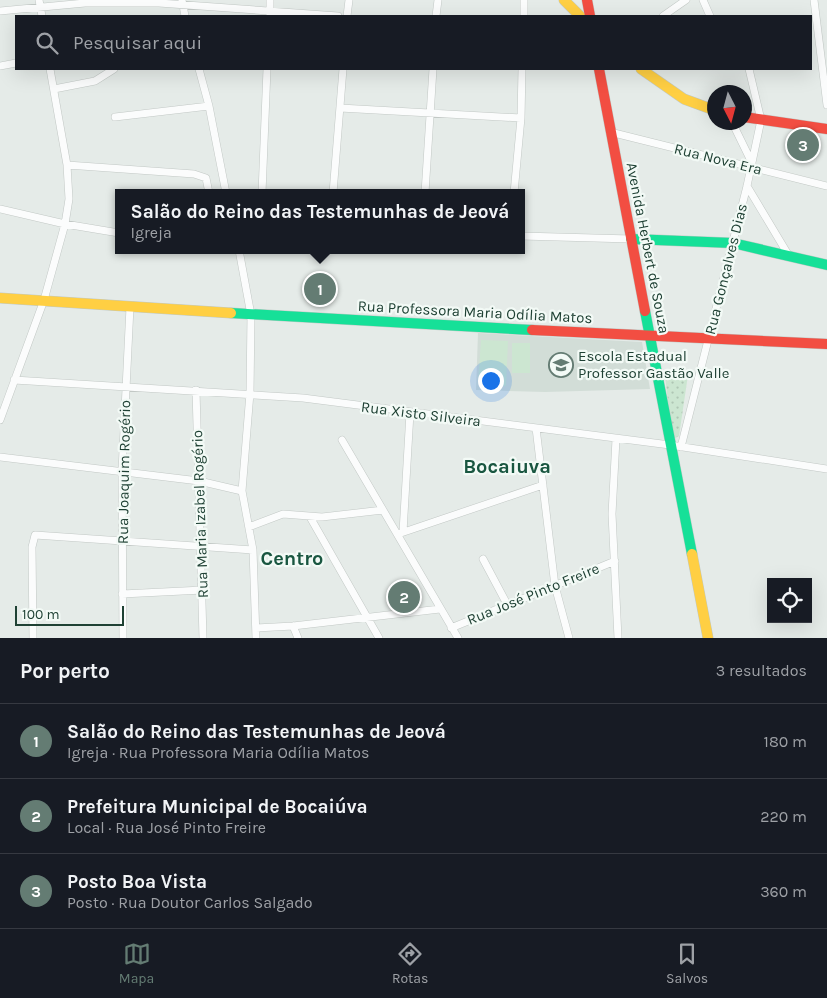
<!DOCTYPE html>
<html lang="pt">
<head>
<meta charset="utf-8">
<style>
  :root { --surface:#171b24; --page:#242831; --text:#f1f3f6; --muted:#9ea1a6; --line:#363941; --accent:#647c73 }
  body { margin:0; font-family:Karla,sans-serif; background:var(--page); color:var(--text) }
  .controls { position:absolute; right:15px; bottom:15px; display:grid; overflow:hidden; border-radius:0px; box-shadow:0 5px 20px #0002 }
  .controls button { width:45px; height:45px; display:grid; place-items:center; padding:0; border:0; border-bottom:1px solid var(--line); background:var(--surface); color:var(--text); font:25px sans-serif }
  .compass { position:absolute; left:707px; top:85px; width:45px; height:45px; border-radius:50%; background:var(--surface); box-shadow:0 5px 20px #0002; rotate:174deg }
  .scale { position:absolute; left:15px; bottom:12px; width:109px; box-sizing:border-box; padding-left:5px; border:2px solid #1f4134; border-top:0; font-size:14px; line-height:18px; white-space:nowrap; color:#1f4134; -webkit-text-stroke:4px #f3faf6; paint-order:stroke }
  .you { position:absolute; left:490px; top:380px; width:18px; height:18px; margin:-12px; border:4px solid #fff; border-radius:50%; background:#1a73e8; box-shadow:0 0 0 8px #1a73e833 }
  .badge { display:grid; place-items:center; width:32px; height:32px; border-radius:50%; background:var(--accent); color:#fff; font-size:16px; font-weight:700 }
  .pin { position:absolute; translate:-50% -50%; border:2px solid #fff; box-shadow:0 1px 5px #0006 }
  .popup { position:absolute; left:115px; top:189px; width:410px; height:65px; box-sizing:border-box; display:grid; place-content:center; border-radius:0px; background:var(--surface); filter:drop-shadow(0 1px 4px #0005); font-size:16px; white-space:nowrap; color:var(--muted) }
  .popup b { font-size:19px; color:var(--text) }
  .popup::after { content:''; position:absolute; left:50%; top:100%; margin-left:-10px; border:10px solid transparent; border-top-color:var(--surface) }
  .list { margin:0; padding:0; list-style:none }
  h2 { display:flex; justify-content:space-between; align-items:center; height:65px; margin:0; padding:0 20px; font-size:21px }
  h2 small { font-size:16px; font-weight:400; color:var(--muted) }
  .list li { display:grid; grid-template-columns:32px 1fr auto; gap:15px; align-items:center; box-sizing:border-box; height:75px; padding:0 20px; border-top:1px solid var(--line) }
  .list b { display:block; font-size:19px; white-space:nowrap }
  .list p { margin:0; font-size:16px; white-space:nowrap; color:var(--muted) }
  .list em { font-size:16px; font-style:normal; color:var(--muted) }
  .icon { flex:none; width:28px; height:28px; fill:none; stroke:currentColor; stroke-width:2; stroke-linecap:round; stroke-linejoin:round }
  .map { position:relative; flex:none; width:827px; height:638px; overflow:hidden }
  .search { position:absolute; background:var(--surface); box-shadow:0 5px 20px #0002; left:15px; right:15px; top:15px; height:55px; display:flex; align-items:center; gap:12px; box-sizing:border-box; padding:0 18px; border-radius:0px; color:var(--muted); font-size:19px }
  .sheet { height:290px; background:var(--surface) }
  nav { display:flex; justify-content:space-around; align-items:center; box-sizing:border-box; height:70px; border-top:1px solid var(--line); background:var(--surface); font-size:14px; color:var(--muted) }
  nav a { display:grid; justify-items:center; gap:2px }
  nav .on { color:var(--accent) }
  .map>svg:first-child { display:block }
  .built { fill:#d2ddd7 }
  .grass { fill:url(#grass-dots) }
  .garden { fill:#cce6d1 }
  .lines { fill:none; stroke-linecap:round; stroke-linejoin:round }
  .street-casing { stroke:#c2c8c5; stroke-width:8 }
  .fast-casing { stroke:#c0c9c5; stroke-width:11 }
  .slow-casing { stroke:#c0c9c5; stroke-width:11 }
  .jam-casing { stroke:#c0c9c5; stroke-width:11 }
  .street { stroke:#fbfcfc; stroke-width:7 }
  .fast { stroke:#16e098; stroke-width:10 }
  .slow { stroke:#ffcf43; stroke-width:10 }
  .jam { stroke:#f24e42; stroke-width:10 }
  .labels { text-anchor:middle; stroke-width:4.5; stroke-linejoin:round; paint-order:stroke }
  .street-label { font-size:15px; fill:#1f4134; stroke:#f3faf6 }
  .poi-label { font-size:15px; fill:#1f4134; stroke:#f3faf6; text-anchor:start }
  .district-label { font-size:20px; font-weight:bold; fill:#195640; stroke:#f3faf6 }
</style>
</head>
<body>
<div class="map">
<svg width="827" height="638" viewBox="0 0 827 638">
  <defs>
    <pattern id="grass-dots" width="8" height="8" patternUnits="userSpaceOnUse" patternTransform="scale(1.25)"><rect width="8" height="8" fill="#cce6d1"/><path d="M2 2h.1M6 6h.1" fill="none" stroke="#afc6b4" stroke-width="1.8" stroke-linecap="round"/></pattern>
  </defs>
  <rect width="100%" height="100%" fill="#e5ebe8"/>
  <path class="built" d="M478,333l164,9 8,47 -105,3 -69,-2z"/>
  <path class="grass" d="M688,375l-9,61 -4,2 -3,-2 -7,-60z"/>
  <path class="garden" d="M481,340l27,1 -2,45 -28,-2z
    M512,343h18v30h-18z"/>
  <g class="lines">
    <defs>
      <path id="street" d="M39,0l3,16
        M182,0l3,16
        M703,0l7,16
        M814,0l13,105
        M0,11l85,-8h74l179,13
        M270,16v-16
        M347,16l2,-16
        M436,16l2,-16
        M524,16v-16
        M663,16l23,-16
        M0,66l16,-3
        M199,69l10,37 17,87
        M54,89l41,-8 19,-12
        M340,108l181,10
        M115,117l94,-11
        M732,122l20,41
        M610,132l217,54
        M67,165l127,9 12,4 3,15
        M747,186l42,70
        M262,193l5,-124
        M333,193l10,-124
        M425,193l8,-124
        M514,193l7,-75 1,-49
        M0,209l65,15 54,9
        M521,236l110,3
        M239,250l12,65 -1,78 -8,98 11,59 3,88
        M14,380l289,18 367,47 157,24
        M196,390l7,248
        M0,420l44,-120 21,-76 4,-25 -2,-34 -17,-96
        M536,428l19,158 14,52
        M616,439l-4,75 6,124
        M342,440l116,198
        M681,447l66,-261 14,-66 -12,-51
        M0,457l199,24 43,10
        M310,517l69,121
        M249,527l34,-13 39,3 61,-7
        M403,532l7,-119
        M398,534l145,-49
        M483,559l24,45
        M122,594l81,-4
        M293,626l5,12
        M256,628l37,-2 147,-17
        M451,628l164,-67
        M33,638l-1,-91 3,-12 218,15
        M123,638l-1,-167 8,-164"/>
      <path id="fast" d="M631,239l102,4 94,22
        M645,311l47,243
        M231,313l301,17"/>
      <path id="slow" d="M564,0l16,16
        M641,69l43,30 30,11
        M0,298l231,15
        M692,554l16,84"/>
      <path id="jam" d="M587,0l3,16
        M599,69l46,242
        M744,117l83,12
        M532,330l295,14"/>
    </defs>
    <use href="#street" class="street-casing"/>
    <use href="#fast" class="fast-casing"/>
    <use href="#slow" class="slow-casing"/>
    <use href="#jam" class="jam-casing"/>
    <use href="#street" class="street"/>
    <use href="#fast" class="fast"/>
    <use href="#slow" class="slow"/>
    <use href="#jam" class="jam"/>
  </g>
  <defs>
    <symbol id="school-ring" viewBox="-11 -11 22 22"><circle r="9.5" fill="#f3faf6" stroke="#647c73" stroke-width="1.5"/><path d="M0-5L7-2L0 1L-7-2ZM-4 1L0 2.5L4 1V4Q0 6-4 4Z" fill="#647c73"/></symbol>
  </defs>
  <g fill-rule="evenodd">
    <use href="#school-ring" x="547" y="351" width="28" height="28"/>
  </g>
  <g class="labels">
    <g class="street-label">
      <text transform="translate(718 159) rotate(14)" y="5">Rua Nova Era</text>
      <text transform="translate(648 248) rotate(79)" y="5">Avenida Herbert de Souza</text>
      <text transform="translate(726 269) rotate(-76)" y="5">Rua Gonçalves Dias</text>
      <text transform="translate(475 312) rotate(3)" y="5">Rua Professora Maria Odília Matos</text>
      <text transform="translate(421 414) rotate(7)" y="5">Rua Xisto Silveira</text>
      <text transform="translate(124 472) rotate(-89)" y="5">Rua Joaquim Rogério</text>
      <text transform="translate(200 514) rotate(-92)" y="5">Rua Maria Izabel Rogério</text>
      <text transform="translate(533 594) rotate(-22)" y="5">Rua José Pinto Freire</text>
    </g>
    <g class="poi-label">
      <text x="578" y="361">Escola Estadual<tspan x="578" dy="17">Professor Gastão Valle</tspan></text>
    </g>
    <g class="district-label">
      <text x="507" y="473">Bocaiuva</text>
      <text x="292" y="565">Centro</text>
    </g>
  </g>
</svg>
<div class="controls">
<button><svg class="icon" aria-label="locate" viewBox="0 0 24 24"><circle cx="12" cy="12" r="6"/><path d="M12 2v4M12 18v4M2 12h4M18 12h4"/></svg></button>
</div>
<svg class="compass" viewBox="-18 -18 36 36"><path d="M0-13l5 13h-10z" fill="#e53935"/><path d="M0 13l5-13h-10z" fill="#9ea1a6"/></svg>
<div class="scale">100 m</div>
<div class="you"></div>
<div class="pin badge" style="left:320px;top:289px">1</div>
<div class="popup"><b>Salão do Reino das Testemunhas de Jeová</b>Igreja</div>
<div class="pin badge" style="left:404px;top:597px">2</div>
<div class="pin badge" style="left:803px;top:145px">3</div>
<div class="search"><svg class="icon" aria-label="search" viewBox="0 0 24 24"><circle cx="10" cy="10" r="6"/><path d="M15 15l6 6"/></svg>Pesquisar aqui</div>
</div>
<section class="sheet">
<h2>Por perto<small>3 resultados</small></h2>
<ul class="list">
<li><span class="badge">1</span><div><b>Salão do Reino das Testemunhas de Jeová</b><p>Igreja · Rua Professora Maria Odília Matos</p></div><em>180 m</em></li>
<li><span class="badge">2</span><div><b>Prefeitura Municipal de Bocaiúva</b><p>Local · Rua José Pinto Freire</p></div><em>220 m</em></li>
<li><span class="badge">3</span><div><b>Posto Boa Vista</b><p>Posto · Rua Doutor Carlos Salgado</p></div><em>360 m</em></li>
</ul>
</section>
<nav>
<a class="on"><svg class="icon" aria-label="map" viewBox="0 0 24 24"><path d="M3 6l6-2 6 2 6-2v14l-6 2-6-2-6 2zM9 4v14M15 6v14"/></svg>Mapa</a>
<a><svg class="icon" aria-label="directions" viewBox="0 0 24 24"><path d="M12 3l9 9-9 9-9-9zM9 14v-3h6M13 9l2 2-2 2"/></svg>Rotas</a>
<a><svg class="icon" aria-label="saved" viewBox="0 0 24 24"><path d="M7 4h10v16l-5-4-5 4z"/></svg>Salvos</a>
</nav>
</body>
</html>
